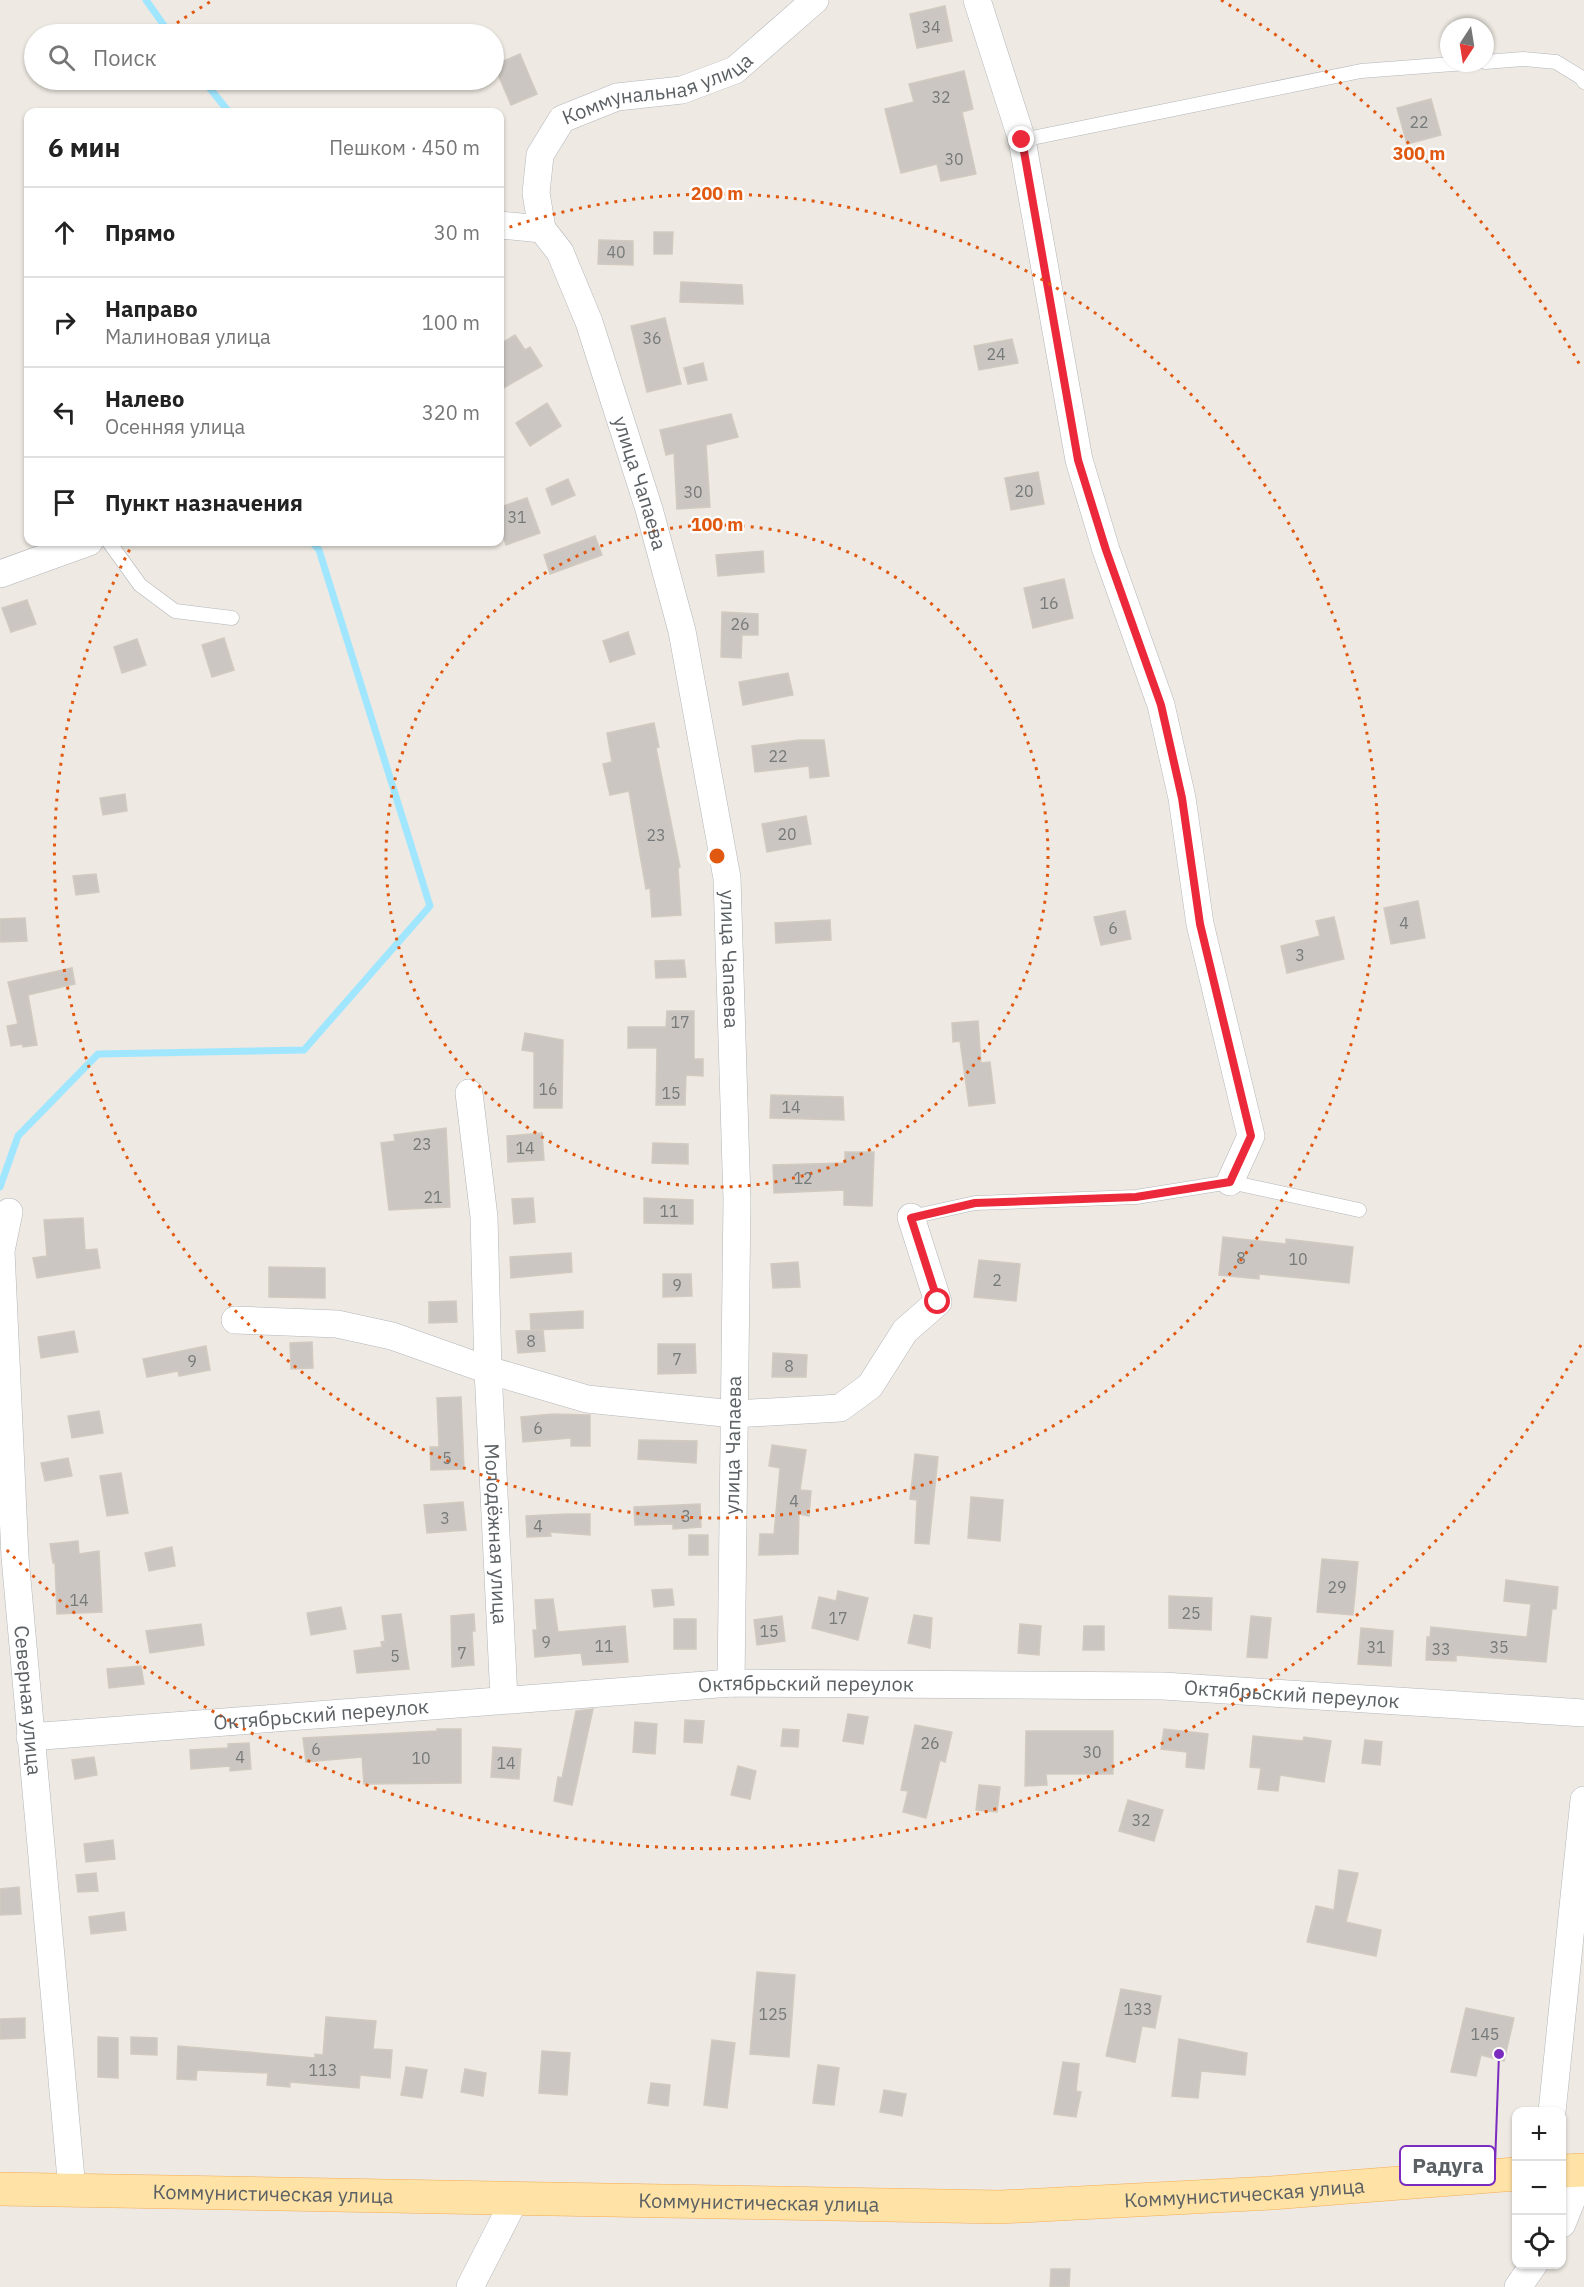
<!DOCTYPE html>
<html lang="ru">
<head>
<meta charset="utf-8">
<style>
  :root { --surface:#fff; --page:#f6f6f6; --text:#222; --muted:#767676; --line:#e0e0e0 }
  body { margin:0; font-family:"IBM Plex Sans",sans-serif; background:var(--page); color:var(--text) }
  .controls { position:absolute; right:18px; bottom:18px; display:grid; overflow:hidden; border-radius:12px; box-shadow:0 2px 4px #0004 }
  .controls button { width:54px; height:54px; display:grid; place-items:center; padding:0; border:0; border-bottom:2px solid var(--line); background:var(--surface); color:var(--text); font:30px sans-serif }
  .compass { position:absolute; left:1440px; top:18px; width:54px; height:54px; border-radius:50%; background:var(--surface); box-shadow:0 2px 4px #0004; rotate:192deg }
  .stop { position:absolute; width:18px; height:18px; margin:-14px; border:4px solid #ec293b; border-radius:50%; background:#fff }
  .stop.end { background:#ec293b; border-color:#fff; box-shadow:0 2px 6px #0008 }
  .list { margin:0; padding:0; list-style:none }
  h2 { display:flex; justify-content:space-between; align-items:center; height:78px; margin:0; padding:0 24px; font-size:26px }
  h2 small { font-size:20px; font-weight:400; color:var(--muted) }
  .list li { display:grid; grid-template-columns:39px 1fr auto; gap:18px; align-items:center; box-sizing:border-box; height:90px; padding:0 24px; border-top:2px solid var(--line) }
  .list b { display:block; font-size:22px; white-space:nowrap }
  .list p { margin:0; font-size:20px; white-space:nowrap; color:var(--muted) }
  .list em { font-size:20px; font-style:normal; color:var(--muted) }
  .icon { flex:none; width:33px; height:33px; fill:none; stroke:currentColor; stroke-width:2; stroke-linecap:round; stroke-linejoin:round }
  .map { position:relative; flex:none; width:1584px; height:2287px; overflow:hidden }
  .search { position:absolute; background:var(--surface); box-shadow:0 2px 4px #0004; left:24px; top:24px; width:480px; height:66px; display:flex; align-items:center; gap:15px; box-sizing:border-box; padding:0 21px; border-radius:33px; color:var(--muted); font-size:22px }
  .panel { position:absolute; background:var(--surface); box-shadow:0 2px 4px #0004; left:24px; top:108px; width:480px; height:438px; border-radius:12px }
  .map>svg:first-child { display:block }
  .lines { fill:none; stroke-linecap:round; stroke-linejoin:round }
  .stream { stroke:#a1e6ff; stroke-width:7 }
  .building { fill:#cbc6c1; stroke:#d2cac0; stroke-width:1.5 }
  .lane-casing { stroke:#b3b6ba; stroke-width:15 }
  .street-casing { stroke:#b3b6ba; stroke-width:28 }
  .primary-casing { stroke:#f4ad55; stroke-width:34 }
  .lane { stroke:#fff; stroke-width:14 }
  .street { stroke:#fff; stroke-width:27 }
  .primary { stroke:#ffe2a6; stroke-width:33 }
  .route { stroke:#ec293b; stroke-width:8 }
  .ring { fill:none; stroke:#e15910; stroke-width:3; stroke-dasharray:3 6 }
  .labels { text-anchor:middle; stroke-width:4.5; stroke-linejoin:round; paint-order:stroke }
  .number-label { font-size:16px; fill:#767a7a }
  .street-label { font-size:20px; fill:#5a6063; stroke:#fff }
  .centre { fill:#e15910; stroke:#fff; stroke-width:3 }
  .ring-label { font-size:18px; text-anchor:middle; font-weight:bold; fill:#e15910; stroke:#fff; stroke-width:4.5; stroke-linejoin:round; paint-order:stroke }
  .leader { fill:none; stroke:#7b2cbf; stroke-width:2 }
  .callout-dot { fill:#7b2cbf; stroke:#fff; stroke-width:2 }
  .callout { fill:#fff; stroke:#7b2cbf; stroke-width:2 }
  .callout-label { font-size:21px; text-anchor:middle; font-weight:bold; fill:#5a6063 }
</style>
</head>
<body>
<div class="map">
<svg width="1584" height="2287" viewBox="0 0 1584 2287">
  <rect width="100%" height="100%" fill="#eee9e2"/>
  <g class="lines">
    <path class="stream" d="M146,0l24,34
      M203,80l26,32
      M0,1187l18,-51 80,-82 206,-4 126,-144 -111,-356 -7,-8"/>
  </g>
  <path class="building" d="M945,6l7,35 -35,7 -7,-34z
    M520,54l17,40 -26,11 -17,-40z
    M964,71l9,38 -11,3 14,62 -35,7 -4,-17 -36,9 -16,-64 29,-7 -5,-18z
    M1431,99l10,36 -34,9 -10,-36z
    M654,232h19l-1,22h-18z
    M599,240l34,1v24l-35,-1z
    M681,282l61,3 1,19 -63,-2z
    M665,318l16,66 -34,8 -16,-66z
    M515,335l10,15 5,-3 12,19 -42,24v-46z
    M1012,339l6,24 -39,7 -5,-24z
    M703,363l4,17 -19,4 -4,-16z
    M547,403l14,23 -31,20 -14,-23z
    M731,414l7,23 -32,8 4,62 -33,2 -3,-56 -8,2 -6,-25z
    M1038,472l6,32 -33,6 -6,-32z
    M568,479l7,16 -23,10 -6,-16z
    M527,498l13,35 -34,12 -6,-18v-20z
    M595,536l7,19 -52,19 -6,-19z
    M763,551l1,21 -46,4 -2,-21z
    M1064,579l9,39 -40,10 -9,-40z
    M27,600l9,24 -25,8 -9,-24z
    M722,612l36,2v21h-16l-1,23 -20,-1z
    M628,632l7,22 -25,8 -7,-21z
    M224,638l10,32 -22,7 -10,-32z
    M137,639l9,26 -24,8 -8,-26z
    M788,673l5,22 -50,10 -4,-23z
    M654,723l5,24 -3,1 24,119 -2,1 3,47 -29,2 -2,-29 -4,1 -17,-98 -19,4 -7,-31 9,-2 -5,-29z
    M800,740h24l5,36 -19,2 -1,-12 -54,6 -3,-26z
    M125,794l2,17 -24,4 -3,-17z
    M806,816l5,28 -44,8 -5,-28z
    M96,874l3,18 -23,3 -3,-19z
    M1418,901l7,37 -34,6 -7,-36z
    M1125,911l6,28 -30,6 -7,-28z
    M1334,917l10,42 -57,14 -6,-27 39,-10 -4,-15z
    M25,918l2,23 -27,1v-23z
    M830,920l1,20 -55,3 -1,-20z
    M684,960l2,17 -30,1 -1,-17z
    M72,968l3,16 -47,11 9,50 -14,2 -1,-3 -11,2 -4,-20 11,-2 -10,-42z
    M667,1011h27v48h9v17l-17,-1 -1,30h-29l1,-57h-29v-21h38z
    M978,1021l3,42 9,-1 5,41 -26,3 -9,-65 -7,1 -1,-19z
    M525,1033l38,7 -1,68h-28v-56l-12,-2z
    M771,1095l72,2 1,23 -74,-2z
    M446,1128l4,79 -61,3 -8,-67 14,-2 -1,-6z
    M542,1133l2,27 -36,2 -1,-26z
    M653,1143l35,1v20l-36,-1z
    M845,1152h29l-2,54 -28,-1v-15l-70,3 -1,-28 72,-2z
    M533,1198l2,24 -21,2 -2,-25z
    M644,1198l49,2v24l-49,-1z
    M83,1218l2,32 12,-1 3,19 -63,10 -4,-20 14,-2 -3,-36z
    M1223,1237l63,7v-5l67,8 -4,36 -90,-9v5l-40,-4z
    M571,1253l1,19 -61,6 -1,-21z
    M979,1260l41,4 -4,37 -42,-4z
    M798,1262l2,25 -27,1 -2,-24z
    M269,1267l56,1v30l-56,-1z
    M663,1274h28l1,22 -29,1z
    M456,1301l1,21 -28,1v-21z
    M583,1311v17l-52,2 -1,-16z
    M543,1330l2,21 -27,2 -2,-22z
    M74,1331l4,21 -37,6 -3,-21z
    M312,1342l1,26 -22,1 -1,-26z
    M658,1344h37l1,29 -38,1z
    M206,1346l4,24 -31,6 -1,-5 -31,6 -4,-18z
    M773,1353l34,2 -1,22h-34z
    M461,1397l3,72 -33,1 -1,-23h9l-2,-49z
    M99,1411l4,22 -31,5 -4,-22z
    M553,1414l37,1v31h-19v-8l-48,4 -2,-25z
    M639,1440l58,1 -1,22 -58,-4z
    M772,1445l34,5 -6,40 11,1 -2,25 -10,-2 -1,40 -39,1 1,-21h14l6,-66 -11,-2z
    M915,1454l23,3 -9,87 -14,-1 2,-43 -7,-1z
    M68,1458l4,18 -27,5 -4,-18z
    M121,1473l7,40 -21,3 -7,-40z
    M971,1497l32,3 -3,41 -32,-3z
    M463,1502l3,28 -39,3 -3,-28z
    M700,1504l1,23 -28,2v-5l-38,1 -1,-18z
    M566,1514h24v21l-40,-3 1,4 -24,1 -1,-21z
    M689,1535h19v20h-19z
    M78,1541l1,13 20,-3 3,61 -45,2 -2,-51h-2l-3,-19z
    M172,1547l3,19 -26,5 -4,-18z
    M1322,1559l36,3 -5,53 -36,-3z
    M1506,1580l52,7 -2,22h-4l-6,53 -90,-7v6l-30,-1 1,-23h3l1,-10 96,10 4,-33 -27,-3z
    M672,1589l2,16 -20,2 -2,-17z
    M838,1591l30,7 -10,42 -46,-12 7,-31 17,4z
    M1169,1596l43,2 -1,32 -42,-2z
    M553,1599l5,33 67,-6 3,36 -45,3 -2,-12 -46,4 -2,-27h4l-2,-30z
    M341,1607l5,22 -35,6 -4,-22z
    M401,1614l8,55 -52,4 -3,-22 28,-4 -1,-5 4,-1 -3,-25z
    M474,1614l1,17h-3l2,34 -22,2 -1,-51z
    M914,1615l18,3 -2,30 -22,-5z
    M782,1616l3,25 -28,4 -3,-25z
    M1251,1616l20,2 -4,40 -20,-1z
    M674,1619h22v30h-22z
    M201,1624l3,21 -54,8 -4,-22z
    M1020,1624l21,2 -2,29 -21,-2z
    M1084,1626h20v24h-21z
    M1361,1628l32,3 -2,35 -33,-2z
    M141,1666l3,18 -35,4 -2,-19z
    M593,1709l-21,96 -18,-4 4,-24 4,1 14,-67z
    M848,1714l20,3 -5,27 -20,-3z
    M685,1720l19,1 -2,22 -18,-1z
    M635,1722l22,2 -2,30 -22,-2z
    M915,1725l37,7 -7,30 -5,-2 -14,58 -23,-6 5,-21 -7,-1z
    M437,1729h24v54l-97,1 -2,-27 -56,5 -3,-24 134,-7z
    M783,1729l16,1 -1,17 -17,-1z
    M1164,1729l44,5 -4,35 -18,-2 1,-15 -26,-3z
    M1026,1731h87v43h-67l1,11 -22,1z
    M1253,1736l50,5 1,-4 27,4 -7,41 -44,-7 -2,16 -20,-2 3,-21 -11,-1z
    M1365,1740l17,2 -2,23 -18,-2z
    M249,1743l2,26 -21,2v-5l-39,3 -1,-19 38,-2v-4z
    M493,1747l28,2 -2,30 -28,-2z
    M94,1757l3,18 -22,4 -3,-19z
    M738,1766l18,5 -6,28 -19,-4z
    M979,1785l21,2 -3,25 -21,-2z
    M1128,1800l35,10 -9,31 -35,-10z
    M113,1840l2,19 -29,3 -2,-18z
    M1339,1870l19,3 -12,49 35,8 -5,26 -69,-14 9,-36 18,4z
    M96,1873l2,18 -20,1 -2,-17z
    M19,1887l2,27 -21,1v-26z
    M124,1912l2,18 -35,4 -2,-17z
    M757,1972l38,3 -6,82 -39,-3z
    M1121,1989l40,7 -6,32 -13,-2 -7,36 -29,-6z
    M1466,2008l48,10 -10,43 -23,-6 -5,21 -25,-4z
    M326,2017l50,4 -3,28 19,1 -2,28 -30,-3 -1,13 -69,-6v5l-23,-2 1,-12 -71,-3 -1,10 -19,-1 1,-33 137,12v-4l8,1z
    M25,2018v20l-25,1v-20z
    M98,2037l20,1v40l-20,-1z
    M131,2037l26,1v17l-26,-1z
    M1179,2039l68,14 -2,22 -44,-4 -3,27 -26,-2z
    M712,2040l23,3 -8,65 -23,-3z
    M542,2051l28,2 -3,42 -28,-2z
    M1063,2062l16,2 -3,27 5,1 -5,25 -22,-3z
    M818,2065l21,3 -5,37 -21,-2z
    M406,2067l21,3 -5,28 -21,-3z
    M465,2069l21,4 -3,23 -22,-4z
    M651,2083l19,2 -2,21 -20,-3z
    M884,2090l22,4 -4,22 -22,-4z
    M1051,2269h19l-1,18h-19z"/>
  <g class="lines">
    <defs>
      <path id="lane" d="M1485,62l38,-3 33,3 26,16 2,4
        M1022,140l339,-69 105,-8
        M109,542l31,43 35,26 57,7
        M911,1217l64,-14 161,-6 94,-15 129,28"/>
      <g id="street">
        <path d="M977,0l45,140 57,320 27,90 55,155 21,93 18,126 51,212 -21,46"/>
        <path id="s1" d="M500,225l42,4 -6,-36 4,-38 22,-36 55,-22 65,-7 53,-20 80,-70"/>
        <path id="s2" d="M542,229l18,23 29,70 60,187 33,122 45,247 10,322 -6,483"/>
        <path d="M0,574l89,-32"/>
        <path id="s3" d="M469,1093l15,124 4,153 16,329"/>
        <path id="s4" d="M9,1212l-8,39 14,306 57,633"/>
        <path d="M235,1320l102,4 55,12 96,34 99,29 147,15 106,-6 30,-22 35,-55 33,-29 -27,-85"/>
        <path id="s5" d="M30,1737l701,-54 432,3 421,27"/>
        <path d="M1552,2112l32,-312"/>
        <path d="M1562,2224l10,-25v-28"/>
        <path d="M470,2287l45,-88"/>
        <path d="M1518,2287l16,-23"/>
      </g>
      <g id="primary">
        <path d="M1562,2171l22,-1"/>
        <path id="s6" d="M0,2189l1000,18 271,-14 245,-19"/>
      </g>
    </defs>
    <use href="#lane" class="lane-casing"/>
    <use href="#street" class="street-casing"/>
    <use href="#primary" class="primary-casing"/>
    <use href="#lane" class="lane"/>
    <use href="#street" class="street"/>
    <use href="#primary" class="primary"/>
  </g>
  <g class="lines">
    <path class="route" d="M938,1302l-27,-84 64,-15 161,-6 94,-15 21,-46 -51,-212 -18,-126 -21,-93 -55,-155 -28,-90 -56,-320"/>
  </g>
  <g class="ring">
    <circle cx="717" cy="856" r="331"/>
    <path d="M501 230A662 662 0 1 1 132 545"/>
    <path d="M1581 1345A993 993 0 0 1 3 1546M162 33A993 993 0 0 1 213 0M1221 0A993 993 0 0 1 1581 367"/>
  </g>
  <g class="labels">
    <g class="number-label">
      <text x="931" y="33">34</text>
      <text x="941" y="103">32</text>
      <text x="1419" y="128">22</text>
      <text x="954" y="165">30</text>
      <text x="616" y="258">40</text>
      <text x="652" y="344">36</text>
      <text x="996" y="360">24</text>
      <text x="1024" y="497">20</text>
      <text x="693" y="498">30</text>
      <text x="517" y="523">31</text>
      <text x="1049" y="609">16</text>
      <text x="740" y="630">26</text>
      <text x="778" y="762">22</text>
      <text x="787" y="840">20</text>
      <text x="656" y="841">23</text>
      <text x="1404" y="929">4</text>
      <text x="1113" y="934">6</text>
      <text x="1300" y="961">3</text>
      <text x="680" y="1028">17</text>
      <text x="548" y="1095">16</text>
      <text x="671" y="1099">15</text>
      <text x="791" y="1113">14</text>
      <text x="422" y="1150">23</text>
      <text x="525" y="1154">14</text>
      <text x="803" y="1184">12</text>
      <text x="433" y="1203">21</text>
      <text x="669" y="1217">11</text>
      <text x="1241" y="1264">8</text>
      <text x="1298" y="1265">10</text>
      <text x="997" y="1286">2</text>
      <text x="677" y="1291">9</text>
      <text x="531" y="1347">8</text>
      <text x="677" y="1365">7</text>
      <text x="192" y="1367">9</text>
      <text x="789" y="1372">8</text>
      <text x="538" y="1434">6</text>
      <text x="447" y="1464">5</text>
      <text x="794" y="1507">4</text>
      <text x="686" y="1522">3</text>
      <text x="445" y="1524">3</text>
      <text x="538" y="1532">4</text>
      <text x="1337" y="1593">29</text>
      <text x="79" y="1606">14</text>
      <text x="1191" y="1619">25</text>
      <text x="838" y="1624">17</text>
      <text x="769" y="1637">15</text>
      <text x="546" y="1648">9</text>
      <text x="604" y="1652">11</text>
      <text x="1376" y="1653">31</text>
      <text x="1499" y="1653">35</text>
      <text x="1441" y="1655">33</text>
      <text x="462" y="1659">7</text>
      <text x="395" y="1662">5</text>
      <text x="930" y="1749">26</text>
      <text x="316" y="1755">6</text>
      <text x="1092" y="1758">30</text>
      <text x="240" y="1763">4</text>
      <text x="421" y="1764">10</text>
      <text x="506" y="1769">14</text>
      <text x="1141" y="1826">32</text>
      <text x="1138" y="2015">133</text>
      <text x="773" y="2020">125</text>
      <text x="1485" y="2040">145</text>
      <text x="323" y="2076">113</text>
    </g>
    <g class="street-label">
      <text dy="7" stroke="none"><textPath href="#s1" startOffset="260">Коммунальная улица</textPath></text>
      <text dy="7" stroke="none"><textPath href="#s2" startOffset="274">улица Чапаева</textPath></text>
      <text dy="7" stroke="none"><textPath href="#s2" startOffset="760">улица Чапаева</textPath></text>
      <text transform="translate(733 1445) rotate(-89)" y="7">улица Чапаева</text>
      <text dy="7" stroke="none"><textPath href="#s3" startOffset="442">Молодёжная улица</textPath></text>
      <text dy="7" stroke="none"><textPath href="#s5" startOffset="778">Октябрьский переулок</textPath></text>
      <text dy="7" stroke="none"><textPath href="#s5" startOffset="1264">Октябрьский переулок</textPath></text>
      <text dy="7" stroke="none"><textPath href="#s4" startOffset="490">Северная улица</textPath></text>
      <text dy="7" stroke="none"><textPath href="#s5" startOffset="292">Октябрьский переулок</textPath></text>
      <text dy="7" stroke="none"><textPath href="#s6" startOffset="1245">Коммунистическая улица</textPath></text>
      <text dy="7" stroke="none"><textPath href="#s6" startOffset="273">Коммунистическая улица</textPath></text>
      <text dy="7" stroke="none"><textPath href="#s6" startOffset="759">Коммунистическая улица</textPath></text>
    </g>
  </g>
  <circle cx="717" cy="856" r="9" class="centre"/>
  <g class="ring-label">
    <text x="1419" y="160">300 m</text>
    <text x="717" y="200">200 m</text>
    <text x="717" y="531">100 m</text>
  </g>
  <path class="leader" d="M1499 2054L1495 2165"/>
  <circle class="callout-dot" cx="1499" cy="2054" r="6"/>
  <rect class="callout" x="1400" y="2146" width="95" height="39" rx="6"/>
  <g class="callout-label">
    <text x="1448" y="2173">Радуга</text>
  </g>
</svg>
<div class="controls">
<button>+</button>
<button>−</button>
<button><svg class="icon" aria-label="locate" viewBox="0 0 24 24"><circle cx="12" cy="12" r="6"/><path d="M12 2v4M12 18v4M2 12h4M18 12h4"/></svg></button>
</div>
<svg class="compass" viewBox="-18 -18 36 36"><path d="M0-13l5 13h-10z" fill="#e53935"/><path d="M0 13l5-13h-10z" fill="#767676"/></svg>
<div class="stop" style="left:938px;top:1302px"></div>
<div class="stop end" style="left:1022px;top:140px"></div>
<div class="search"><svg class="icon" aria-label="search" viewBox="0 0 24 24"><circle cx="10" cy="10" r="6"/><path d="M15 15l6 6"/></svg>Поиск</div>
<section class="panel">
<h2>6 мин<small>Пешком · 450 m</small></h2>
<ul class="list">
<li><svg class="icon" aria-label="ahead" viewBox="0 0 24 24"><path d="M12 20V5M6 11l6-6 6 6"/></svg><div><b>Прямо</b></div><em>30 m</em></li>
<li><svg class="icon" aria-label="right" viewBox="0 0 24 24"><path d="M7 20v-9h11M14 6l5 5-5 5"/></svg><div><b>Направо</b><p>Малиновая улица</p></div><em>100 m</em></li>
<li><svg class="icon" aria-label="left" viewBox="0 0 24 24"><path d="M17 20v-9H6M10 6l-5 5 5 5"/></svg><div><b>Налево</b><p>Осенняя улица</p></div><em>320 m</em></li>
<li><svg class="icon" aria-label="arrive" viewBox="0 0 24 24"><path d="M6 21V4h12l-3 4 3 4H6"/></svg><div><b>Пункт назначения</b></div></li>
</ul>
</section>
</div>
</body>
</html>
